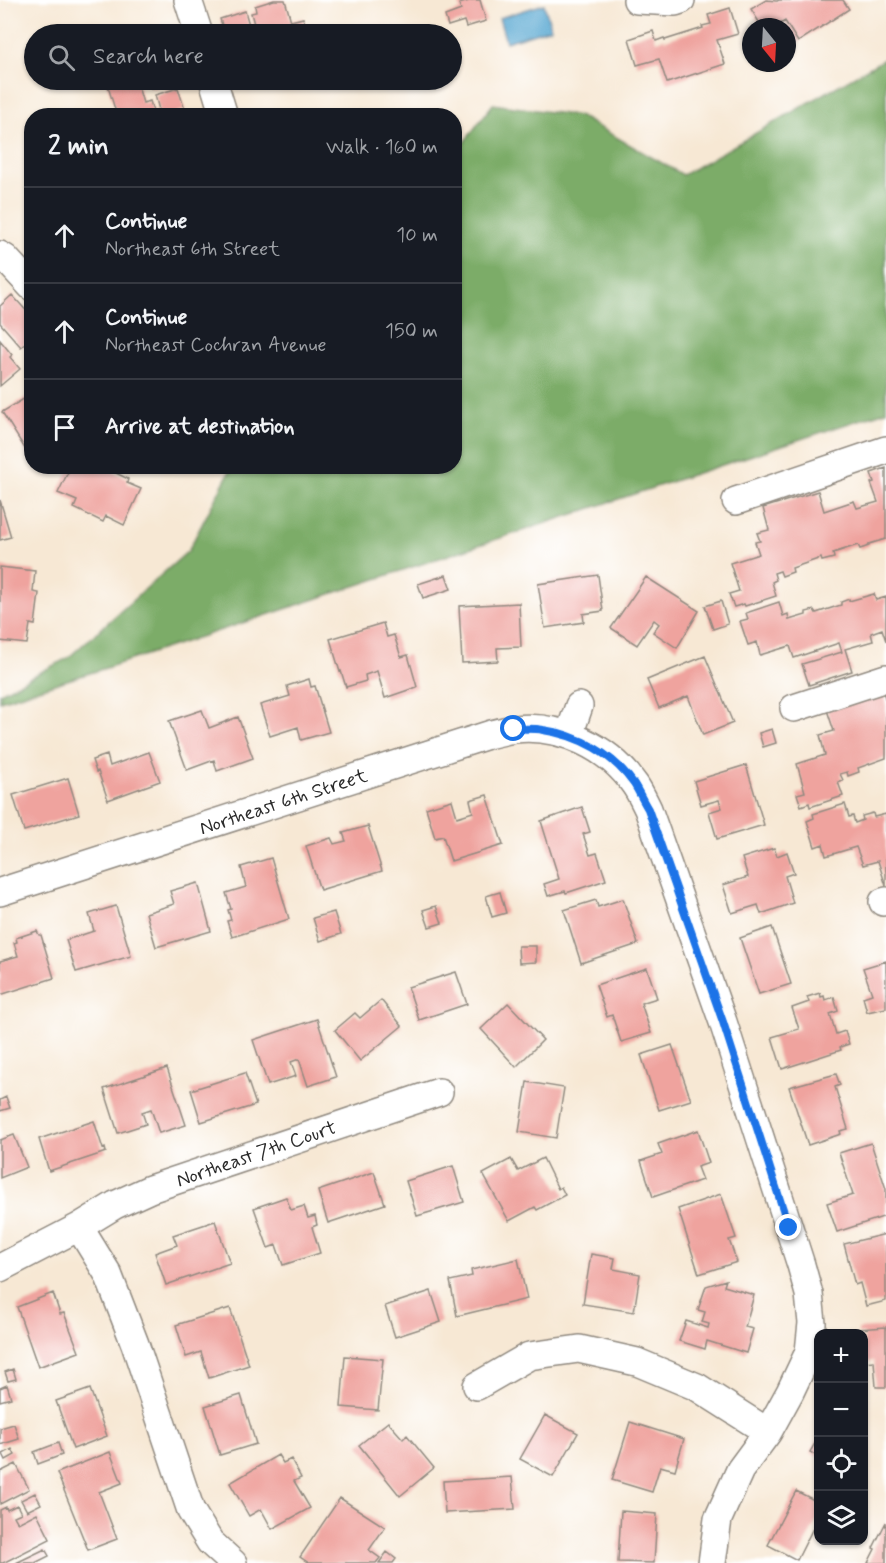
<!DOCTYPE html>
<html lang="en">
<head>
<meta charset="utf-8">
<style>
  :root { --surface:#171b24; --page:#242831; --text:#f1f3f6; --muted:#9ea1a6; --line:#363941 }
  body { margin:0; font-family:Mynerve,sans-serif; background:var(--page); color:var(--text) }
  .controls { position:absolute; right:18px; bottom:18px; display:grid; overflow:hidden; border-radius:12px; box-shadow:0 2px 4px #0004 }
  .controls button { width:54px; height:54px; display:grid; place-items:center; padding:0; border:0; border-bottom:2px solid var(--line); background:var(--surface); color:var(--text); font:30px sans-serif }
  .compass { position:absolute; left:742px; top:18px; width:54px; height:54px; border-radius:50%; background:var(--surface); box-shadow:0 2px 4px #0004; rotate:162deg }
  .stop { position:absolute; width:18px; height:18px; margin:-14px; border:4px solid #1a73e8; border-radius:50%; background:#fff }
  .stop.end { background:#1a73e8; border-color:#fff; box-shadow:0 2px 6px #0008 }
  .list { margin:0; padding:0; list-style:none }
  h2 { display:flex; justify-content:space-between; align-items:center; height:78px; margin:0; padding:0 24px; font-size:26px }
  h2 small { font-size:20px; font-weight:400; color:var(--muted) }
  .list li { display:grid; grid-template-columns:39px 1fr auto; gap:18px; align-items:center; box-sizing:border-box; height:96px; padding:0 24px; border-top:2px solid var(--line) }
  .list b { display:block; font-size:22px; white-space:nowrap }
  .list p { margin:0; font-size:20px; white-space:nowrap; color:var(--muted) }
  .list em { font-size:20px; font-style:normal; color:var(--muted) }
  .icon { flex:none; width:33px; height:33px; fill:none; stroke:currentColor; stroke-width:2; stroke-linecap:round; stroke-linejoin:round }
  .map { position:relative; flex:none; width:886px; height:1563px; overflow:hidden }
  .search { position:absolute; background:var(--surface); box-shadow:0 2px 4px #0004; left:24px; top:24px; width:438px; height:66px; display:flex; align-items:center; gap:15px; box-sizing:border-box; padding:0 21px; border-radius:33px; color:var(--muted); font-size:22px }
  .panel { position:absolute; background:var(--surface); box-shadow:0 2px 4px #0004; left:24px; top:108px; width:438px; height:366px; border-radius:24px }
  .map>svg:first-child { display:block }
  .forest { fill:#7bac68; stroke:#536c4a; stroke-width:1.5 }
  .water { fill:#55a6d0; stroke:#40687e; stroke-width:1.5 }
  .building { fill:#efa39e }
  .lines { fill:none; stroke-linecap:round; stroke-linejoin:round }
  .minor-casing { stroke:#918a80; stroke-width:30 }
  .minor { stroke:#fff; stroke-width:27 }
  .route { stroke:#1a73e8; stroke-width:8 }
  .labels { text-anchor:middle; stroke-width:4.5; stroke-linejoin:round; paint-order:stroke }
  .street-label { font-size:20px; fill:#2b2b2b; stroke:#fff }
</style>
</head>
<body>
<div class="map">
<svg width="886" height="1563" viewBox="0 0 886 1563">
  <rect width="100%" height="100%" fill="#fff"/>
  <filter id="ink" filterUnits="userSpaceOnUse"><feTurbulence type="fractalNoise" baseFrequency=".0167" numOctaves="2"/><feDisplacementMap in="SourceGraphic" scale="12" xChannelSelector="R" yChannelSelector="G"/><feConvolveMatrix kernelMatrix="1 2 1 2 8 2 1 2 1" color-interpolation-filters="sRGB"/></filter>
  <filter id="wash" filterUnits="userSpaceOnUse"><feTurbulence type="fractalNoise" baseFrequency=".008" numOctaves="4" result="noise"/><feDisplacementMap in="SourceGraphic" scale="24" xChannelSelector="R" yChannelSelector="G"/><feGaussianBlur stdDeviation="1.35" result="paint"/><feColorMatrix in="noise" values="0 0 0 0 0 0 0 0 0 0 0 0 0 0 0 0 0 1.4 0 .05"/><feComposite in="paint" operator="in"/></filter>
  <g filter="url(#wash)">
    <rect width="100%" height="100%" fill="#f7e8d4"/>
    <path class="forest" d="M886,58v353l-780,257 -106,33v-8l68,-35 120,-107 44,-84 222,-1 1,-312 38,-50 86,12 104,59z"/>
    <path class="water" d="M544,4l7,24 -45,14 -7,-24z"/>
    <g id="blocks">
      <path class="building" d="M274,0h11l6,21 12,-3 5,16h-83l-5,-15 25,-8 4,14 5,-1 -3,-11 5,-1 -1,-6z
        M472,0h8l6,21 -20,6 -2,-6 -16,5 -3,-10 16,-6 -2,-6z
        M766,0l11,1 2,-1h64l6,9 -51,33 -13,-21 -10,6h-13l-11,-18z
        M730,8l8,26 -21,6 8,24 -58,19 -8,-24 -22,6 -8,-26 24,-8 3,10 8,-3 1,2 38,-12 -1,-2 9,-2 -3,-9z
        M106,80h42l-11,3 6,20 7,-2 3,10 6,-1 -4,-15 23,-7 7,22 -19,6h-49z
        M150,80h25v1l-23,7z
        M251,80h28l-25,8z
        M12,295l20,22v21l-11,9 -21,-24v-17z
        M0,340l12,15 -2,2 10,12 -20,17z
        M32,394v66l-30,-48z
        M71,466h31l26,13 -1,4 14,6 -17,36 -18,-9 -3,6 -29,-14 3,-7 -19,-8z
        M886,468v71l-17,5v2l-9,3 -2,-4 -25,8 1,5 -12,3 -1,-3 -29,10 1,4 -11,4 -2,-5 -6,2 2,7 -4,2 4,14 -31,10 -1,-2 -10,3 -5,-13 10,-3 -9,-28 29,-9 -4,-12 5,-1 -3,-8 12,-3 -6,-22 55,-17 6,20 30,-10 3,7 21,-6 -7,-19 3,-1 -3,-9z
        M0,500l11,37 -11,3z
        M0,567l35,4 -2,21 6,1 -4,32 -5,-1 -3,20 -27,-3z
        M446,575l5,14 -28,9 -5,-14z
        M598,575l5,36 -20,3 1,8 -39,6 -7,-44z
        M646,577l53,34 -22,37 -24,-16 6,-8 -5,-4 -17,25 -26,-17z
        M874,594l2,6 10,-3v44l-4,-12 -11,4 2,8 -28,8 7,22 -43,14 -7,-21 40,-12 -3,-9 -45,15 -4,-12 -30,9 -3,-13 -9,3 -8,-24 8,-2 -2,-6 33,-11 4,14 5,-2 1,6 17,-5v-3l8,-2 2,3 25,-8v-3l8,-3v2z
        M721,601l7,23 -15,5 -8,-23z
        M519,603l2,44 -24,1 1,13 -36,2 -3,-57z
        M383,623l4,14 7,-2 7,22 7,-2 9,32 -32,11 -8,-27 -12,4 1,6 -20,6 -5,-16 -1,1 -10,-33z
        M705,656l28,67 -30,12 -15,-39 -29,12 -12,-28z
        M309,679l2,8 4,-1 14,46 -28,8 -3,-13 -28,9 -10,-31 30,-9 -3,-10z
        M883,691l3,10v57l-28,10 1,4 -11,4 -1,-4 -7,2 3,6 -5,2 5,14 -33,11 -1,-4 -8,3 -4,-12 8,-2 -8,-28 28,-9 -5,-20 14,-4 -7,-21z
        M202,710l7,18 29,-11 15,41 -36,13 -3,-11 -27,10 -18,-49z
        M772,729l4,14 -13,4 -4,-14z
        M149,752l11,29 -52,19 -10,-29 -2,1 -4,-12 15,-5 3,11z
        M746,765l18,60 -47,14 -8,-27 13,-4 -3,-8 -18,5 -7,-24z
        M68,778l11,36 -55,17 -11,-36z
        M487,795l16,50 -52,16 -8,-25 -8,2 -9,-30 26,-8 5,17 16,-5 -3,-12z
        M845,804l4,13 4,-1 2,7 8,-3 -1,-4 11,-3 1,4 12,-3v72l-8,-25 -15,4 -7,-18 -30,9 -3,-12 -8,3 -8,-26 7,-3 -1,-4z
        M582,807l8,25 -7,2 7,21 7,-2 9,27 -40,13 -1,-2 -17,5 -4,-12 15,-5 -18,-58z
        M368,826l14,45 -62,19 -14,-44 25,-8 3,6 12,-3 -3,-8z
        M774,848l3,8 10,-4 7,21 -9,3 8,27 -32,11 -3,-9 -26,8 -9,-28 25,-8 -6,-19z
        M271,858l18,61 -57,18 -5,-16 4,-1 -3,-10 3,-1 -5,-16 20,-6 -5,-20z
        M198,883l13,48 -55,16 -10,-34 28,-9 -4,-13z
        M500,892l6,21 -14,4 -6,-21z
        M623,899l15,45 -57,19 -17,-53 32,-10 2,7z
        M116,906l15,50 -55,16 -10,-32 28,-9 -5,-17z
        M436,906l6,17 -13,4 -6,-17z
        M334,912l7,22 -21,7 -7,-23z
        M772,927l19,57 -32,10 -19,-56z
        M37,931l2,4h2l13,43 -54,17v-34l18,-5 -4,-13 3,-1 -1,-4z
        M518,946h18v16l-17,1z
        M886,961v47l-19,4 -4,-15 9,-3 -9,-26z
        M647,968l10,30 -16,5 10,30 -30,9 -9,-27 -5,2 -11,-32z
        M456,972l11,32 -48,16 -11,-33z
        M820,993l1,4 3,-1 1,4 9,-3 4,14 -8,3 6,20 9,-3 4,13 -9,3 1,3 -59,19 -10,-32 27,-8 -7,-21 17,-6 -2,-5z
        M381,1000l21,26 -42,35 -25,-31 20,-17 5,5z
        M508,1003l35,37 -27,27 -35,-38z
        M317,1019l19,58 -28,9 -9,-27 -8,3 5,14 -28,9 -15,-45z
        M672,1045l19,55 -32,10 -18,-55z
        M167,1068l19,57 -27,8 -8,-24 -9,3 4,12 -28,9 -14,-44z
        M245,1073l11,32 -55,17 -10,-32z
        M836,1074l4,11 -5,2 13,42 -8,2 1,3 -33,11 -19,-58z
        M527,1082l37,6 -8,50 -37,-6z
        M6,1097l4,11 -10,3v-11z
        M94,1121l9,28 2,-1 1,4 -57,19 -10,-32z
        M698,1130l11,33 -12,4 5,13 -49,17 -12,-36 21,-7 -4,-10z
        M14,1135l13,32 -27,11v-38z
        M871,1143l15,46v27l-49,16 -10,-29 26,-8 -14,-42z
        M543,1158l15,31 3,-2 4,8 -28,15 -2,-3 -26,14 -26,-47 28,-15 7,12z
        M453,1166l11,36 -47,14 -11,-35z
        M374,1172l11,32 -57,19 -10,-32z
        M721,1194l15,44 -7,2 8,22 -38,12 -21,-65z
        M286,1197l5,13 13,-4 4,12 7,-2 2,9 -5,2 8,26 -37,12 -7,-20 -8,3 -14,-40z
        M215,1221l15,42 -64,22 -11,-32 22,-8 -4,-10z
        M886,1234v67l-20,5 -6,-23 -5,2 -11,-41z
        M591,1254l24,4 -2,11 27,5 -6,38 -51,-8z
        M518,1259l9,40 -70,17 -7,-35 22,-5 -1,-6z
        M726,1280l-2,6 30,9 -9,32 8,2 -7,24 -39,-12 -2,8 -26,-8 7,-20 22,7 1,-4 -7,-2 3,-10 -7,-2 8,-24z
        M431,1291l10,31 -46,15 -10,-31z
        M53,1293l7,21 4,-1 15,39 -41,15 -21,-60z
        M230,1308l19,57 -40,13 -8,-26 -15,5 -10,-32z
        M886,1327v60h-10l-2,-26 -10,1v-28h-6v-5z
        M345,1356l38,3 -5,51 -37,-3z
        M13,1369l3,10 -8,2 -3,-9z
        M7,1385l4,13 -11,3v-13z
        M90,1389l17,47 -34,13 -17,-48z
        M241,1395l15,49 -36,11 -15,-49z
        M545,1415l33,18 -25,44 -33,-18z
        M388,1422l15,17 4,-4 27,33 -34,28 -41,-51z
        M630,1422l54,17 -9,31 -15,-4 -8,26 -40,-12z
        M14,1424l5,15 -19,6v-17z
        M818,1438v19l-8,-5z
        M58,1443l4,12 -24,9 -4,-12z
        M12,1449l3,6 -9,5 -3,-6z
        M110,1452l12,31 -23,9 18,47 -29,11 -31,-77z
        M278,1455l5,8 8,-4 10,19 -7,3 16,27 -38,21 -11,-20 -12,7 -19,-33z
        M16,1464l13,25 -29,15v-32z
        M512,1477l3,32 -70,4 -2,-32z
        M796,1491l22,11v16l-21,42 -29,-15z
        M35,1493l6,11 -14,7 -6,-11z
        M340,1498l45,29 -16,23 11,8 -4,5h-67l-9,-6z
        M17,1505l4,8 -7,3 4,7 19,-10 13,26 -47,24h-3v-53l6,-3 1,3z
        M621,1511l36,3 -3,49 -36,-1z
        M886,1522v41h-18l7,-14 -2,-1z
        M45,1549l4,7 -14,7h-19z
        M387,1552l9,7 -3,4h-14z"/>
    </g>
  </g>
  <g filter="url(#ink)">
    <use href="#blocks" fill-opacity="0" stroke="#918a80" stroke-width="1.5"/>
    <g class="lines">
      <defs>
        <path id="minor" d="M188,0l11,34
          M637,0l38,2 6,-2
          M213,80l11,36
          M0,255l5,3 27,29
          M736,501l150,-51
          M794,708l92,-30
          M569,735l10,-29
          M0,892l488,-157c8,-2 18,-5 27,-6 45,-5 94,18 120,56 5,7 9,16 13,24l75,213 78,243 8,29 3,29 -3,29 -19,40 -22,40 -28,38 -22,49 -6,44
          M883,902l3,-1
          M79,1227l29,47 27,70 56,167 19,31 23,21
          M0,1268l79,-41 36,-22 35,-16 289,-97
          M477,1386l52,-30 50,-7 58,13 60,25 71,45"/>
      </defs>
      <use href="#minor" class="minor-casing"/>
      <use href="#minor" class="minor"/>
    </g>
  </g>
  <g class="lines" filter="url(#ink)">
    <path class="route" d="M514,729c10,0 20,-1 29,1 36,5 70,24 91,54 5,8 9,17 14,25l75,213 66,206"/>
  </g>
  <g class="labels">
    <g class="street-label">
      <text transform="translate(283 801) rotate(-18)" y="7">Northeast 6th Street</text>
      <text transform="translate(256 1153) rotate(-19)" y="7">Northeast 7th Court</text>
    </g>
  </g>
</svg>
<div class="controls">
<button>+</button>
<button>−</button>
<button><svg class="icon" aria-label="locate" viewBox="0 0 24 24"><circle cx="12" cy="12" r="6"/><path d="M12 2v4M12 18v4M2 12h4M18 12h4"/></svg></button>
<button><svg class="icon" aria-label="layers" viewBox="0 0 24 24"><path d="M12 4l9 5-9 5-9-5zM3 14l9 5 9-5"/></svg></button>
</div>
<svg class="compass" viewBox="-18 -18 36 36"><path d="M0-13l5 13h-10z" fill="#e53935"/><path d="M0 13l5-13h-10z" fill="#9ea1a6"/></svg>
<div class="stop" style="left:514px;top:729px"></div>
<div class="stop end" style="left:789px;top:1228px"></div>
<div class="search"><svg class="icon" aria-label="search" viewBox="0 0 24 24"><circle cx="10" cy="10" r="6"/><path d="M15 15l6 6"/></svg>Search here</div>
<section class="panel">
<h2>2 min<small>Walk · 160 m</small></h2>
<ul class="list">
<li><svg class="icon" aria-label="ahead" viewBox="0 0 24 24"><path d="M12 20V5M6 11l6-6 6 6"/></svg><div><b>Continue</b><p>Northeast 6th Street</p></div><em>10 m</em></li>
<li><svg class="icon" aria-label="ahead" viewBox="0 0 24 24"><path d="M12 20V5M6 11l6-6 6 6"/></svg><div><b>Continue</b><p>Northeast Cochran Avenue</p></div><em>150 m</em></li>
<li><svg class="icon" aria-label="arrive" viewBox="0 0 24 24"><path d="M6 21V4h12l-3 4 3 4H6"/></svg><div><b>Arrive at destination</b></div></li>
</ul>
</section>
</div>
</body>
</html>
